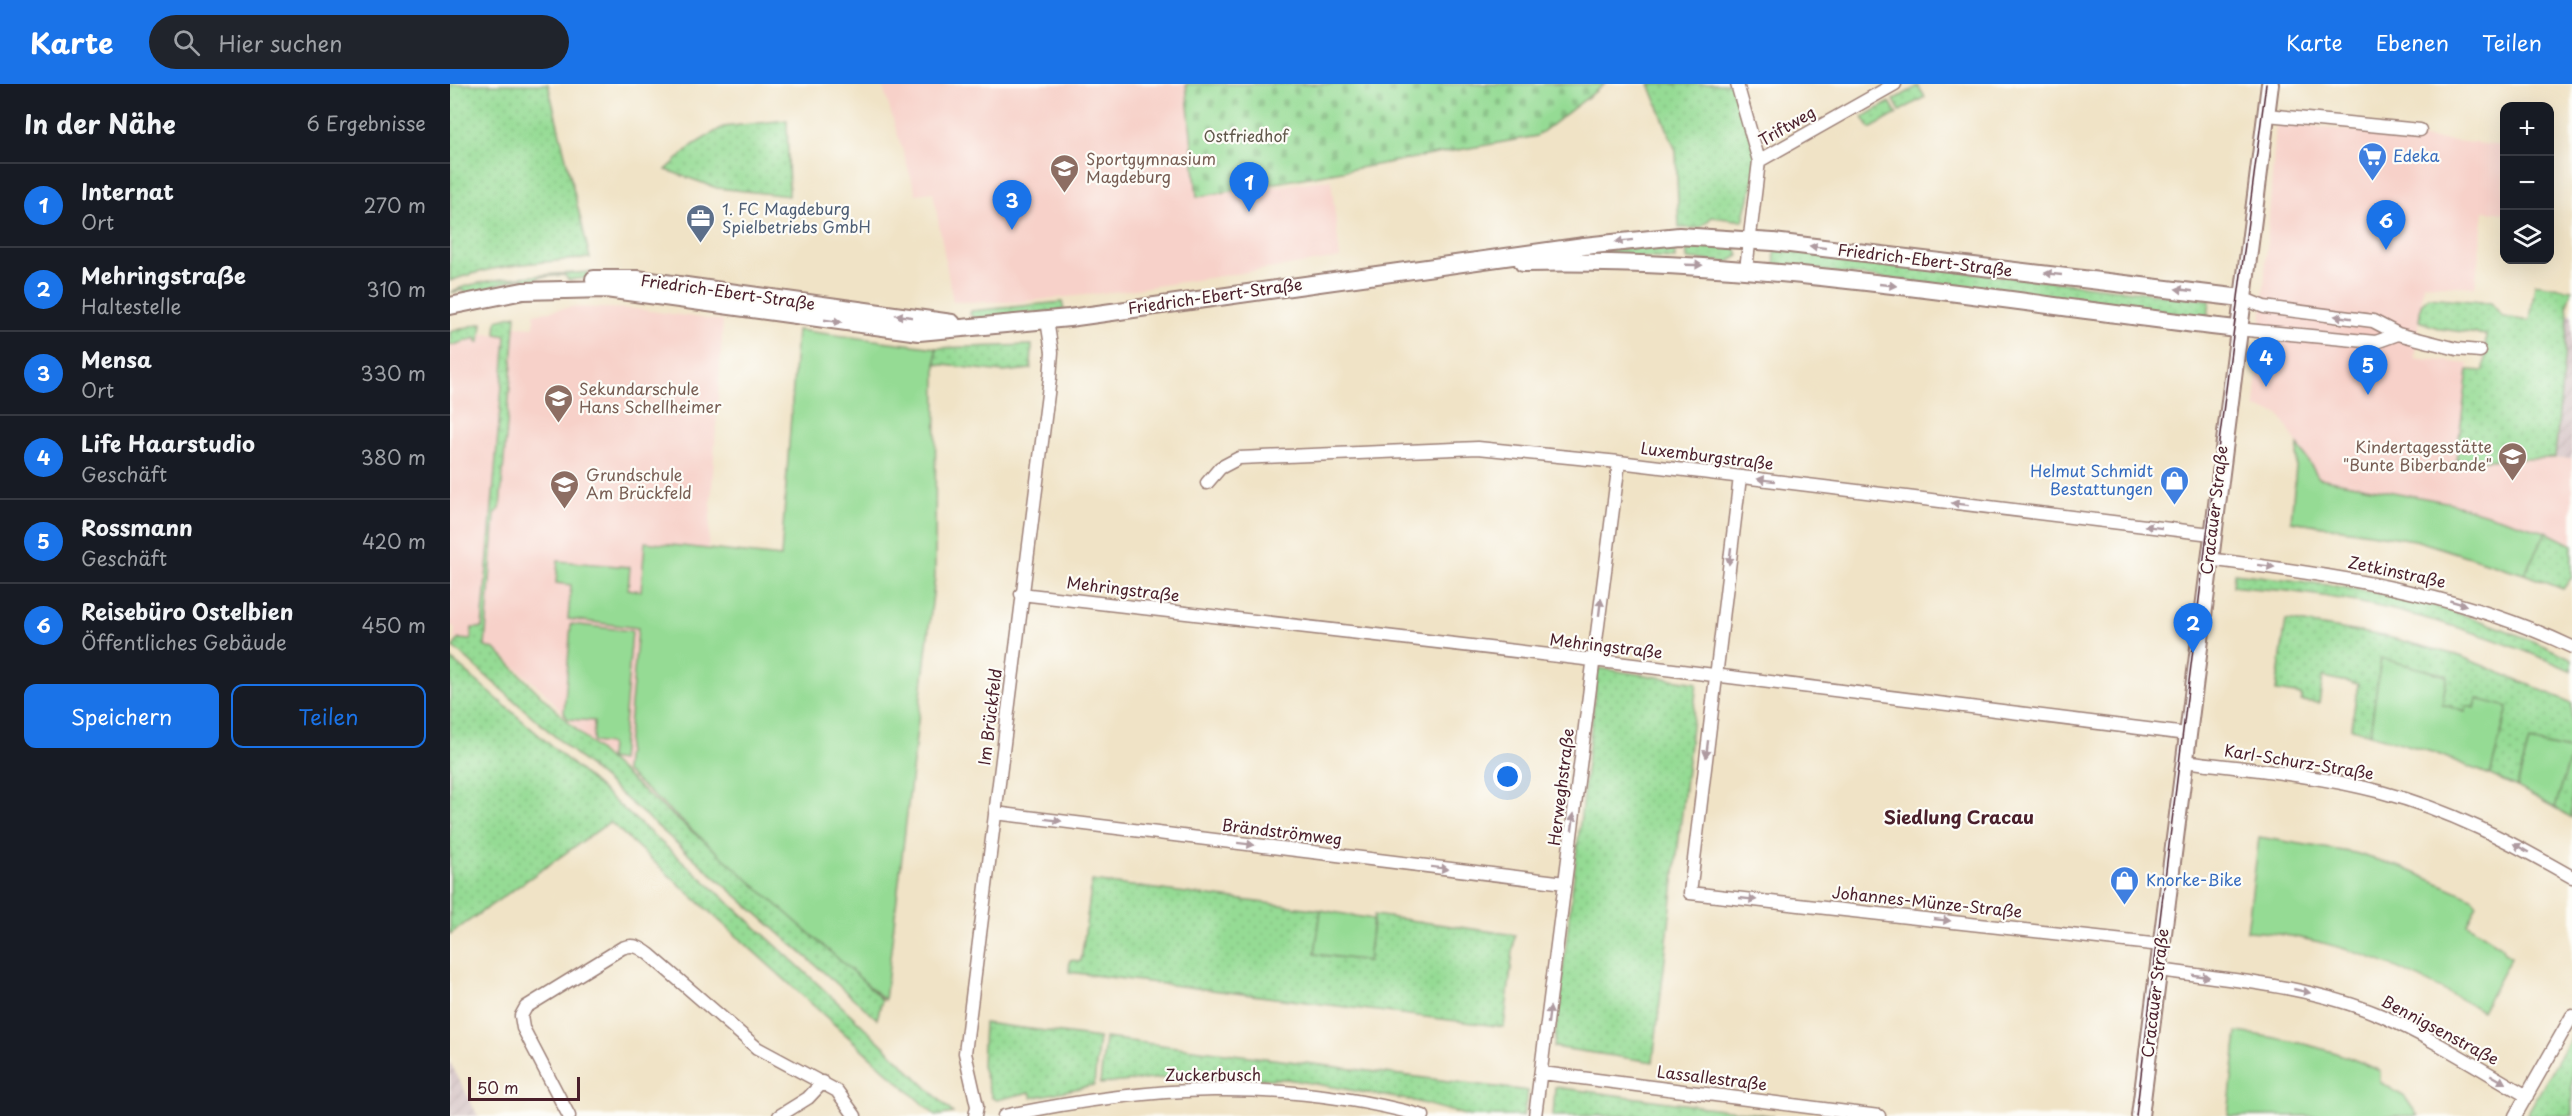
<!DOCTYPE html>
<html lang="de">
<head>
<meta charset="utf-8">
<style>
  :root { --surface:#171b24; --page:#20242c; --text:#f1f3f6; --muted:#9ea1a6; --line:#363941; --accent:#1a73e8 }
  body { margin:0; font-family:"Playpen Sans",sans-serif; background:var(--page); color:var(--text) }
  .controls { position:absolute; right:18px; top:18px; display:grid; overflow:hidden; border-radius:12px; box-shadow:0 6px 24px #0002 }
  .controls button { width:54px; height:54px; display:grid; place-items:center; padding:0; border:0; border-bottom:2px solid var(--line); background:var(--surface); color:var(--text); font:30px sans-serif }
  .scale { position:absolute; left:18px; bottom:15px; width:112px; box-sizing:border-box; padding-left:6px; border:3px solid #4a1f2b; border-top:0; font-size:16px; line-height:21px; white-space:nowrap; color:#4a1f2b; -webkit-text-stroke:4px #fdfcf7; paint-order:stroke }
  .you { position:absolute; left:1058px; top:693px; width:21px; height:21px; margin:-15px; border:4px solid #fff; border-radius:50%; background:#1a73e8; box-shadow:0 0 0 9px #1a73e833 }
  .badge { display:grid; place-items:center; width:39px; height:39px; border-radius:50%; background:var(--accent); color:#fff; font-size:20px; font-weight:700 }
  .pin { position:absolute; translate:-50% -50px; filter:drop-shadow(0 2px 3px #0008) }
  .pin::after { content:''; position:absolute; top:32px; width:21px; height:18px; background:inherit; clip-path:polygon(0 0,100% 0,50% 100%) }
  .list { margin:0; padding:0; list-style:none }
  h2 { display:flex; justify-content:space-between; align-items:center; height:78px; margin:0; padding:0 24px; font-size:26px }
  h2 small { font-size:20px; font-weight:400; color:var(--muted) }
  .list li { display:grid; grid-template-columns:39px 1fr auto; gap:18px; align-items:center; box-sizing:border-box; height:84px; padding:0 24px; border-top:2px solid var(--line) }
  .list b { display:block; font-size:22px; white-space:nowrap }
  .list p { margin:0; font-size:20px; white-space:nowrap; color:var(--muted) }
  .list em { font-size:20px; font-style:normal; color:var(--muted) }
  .actions { display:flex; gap:12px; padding:18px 24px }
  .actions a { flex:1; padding:14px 0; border:2px solid var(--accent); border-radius:12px; text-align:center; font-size:21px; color:var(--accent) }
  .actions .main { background:var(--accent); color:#fff }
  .icon { flex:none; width:33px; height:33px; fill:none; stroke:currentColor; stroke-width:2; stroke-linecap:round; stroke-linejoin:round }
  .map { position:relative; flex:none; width:2122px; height:1032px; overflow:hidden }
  header { display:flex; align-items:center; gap:36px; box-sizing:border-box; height:84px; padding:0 30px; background:var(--accent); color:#fff }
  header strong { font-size:28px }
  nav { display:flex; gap:33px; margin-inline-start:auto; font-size:21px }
  .search { width:420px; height:54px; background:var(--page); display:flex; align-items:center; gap:15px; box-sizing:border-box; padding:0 21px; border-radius:33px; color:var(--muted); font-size:22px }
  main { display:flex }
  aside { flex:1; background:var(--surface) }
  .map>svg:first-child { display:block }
  .built { fill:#f7d1c9 }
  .industrial { fill:url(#industrial-furrows) }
  .grass { fill:url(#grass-dots); stroke:#707d60; stroke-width:1.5 }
  .cemetery { fill:url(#cemetery-stones); stroke:#707d60; stroke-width:1.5 }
  .garden { fill:#95db94; stroke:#707d60; stroke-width:1.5 }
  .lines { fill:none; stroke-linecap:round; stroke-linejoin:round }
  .street-casing { stroke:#9d8178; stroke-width:15 }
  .secondary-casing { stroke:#9d8178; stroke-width:20 }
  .street { stroke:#fff; stroke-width:12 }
  .secondary { stroke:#fff; stroke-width:16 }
  .tram { stroke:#4a1f2b; stroke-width:1.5 }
  .oneway { fill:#ae9aa0 }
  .labels { text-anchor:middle; stroke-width:4.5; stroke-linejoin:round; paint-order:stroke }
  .street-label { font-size:16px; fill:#4a1f2b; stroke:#fdfcf7 }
  .park-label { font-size:16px; fill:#60574a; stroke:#fdfcf7 }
  .shop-label { font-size:16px; fill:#366cbe; stroke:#fdfcf7; text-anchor:start }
  .education-label { font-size:16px; fill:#785e54; stroke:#fdfcf7; text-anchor:start }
  .service-label { font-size:16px; fill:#4e5e75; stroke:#fdfcf7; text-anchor:start }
  .neighbourhood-label { font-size:18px; font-weight:bold; fill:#4a1f2b; stroke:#fdfcf7 }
</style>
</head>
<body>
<header>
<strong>Karte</strong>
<div class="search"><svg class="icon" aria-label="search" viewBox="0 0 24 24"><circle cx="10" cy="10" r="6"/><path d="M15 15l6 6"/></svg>Hier suchen</div>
<nav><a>Karte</a><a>Ebenen</a><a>Teilen</a></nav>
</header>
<main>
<aside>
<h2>In der Nähe<small>6 Ergebnisse</small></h2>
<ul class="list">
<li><span class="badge">1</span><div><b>Internat</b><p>Ort</p></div><em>270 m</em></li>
<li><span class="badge">2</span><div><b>Mehringstraße</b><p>Haltestelle</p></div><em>310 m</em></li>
<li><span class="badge">3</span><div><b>Mensa</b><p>Ort</p></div><em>330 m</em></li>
<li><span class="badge">4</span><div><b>Life Haarstudio</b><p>Geschäft</p></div><em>380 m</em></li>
<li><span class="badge">5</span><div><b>Rossmann</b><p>Geschäft</p></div><em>420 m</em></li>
<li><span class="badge">6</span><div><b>Reisebüro Ostelbien</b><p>Öffentliches Gebäude</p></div><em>450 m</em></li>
</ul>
<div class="actions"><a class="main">Speichern</a><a>Teilen</a></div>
</aside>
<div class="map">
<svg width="2122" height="1032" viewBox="0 0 2122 1032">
  <defs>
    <pattern id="industrial-furrows" width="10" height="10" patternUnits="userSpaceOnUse" patternTransform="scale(1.5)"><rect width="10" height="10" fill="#d2bfc1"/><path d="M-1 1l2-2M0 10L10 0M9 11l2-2" fill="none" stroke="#b6a4a6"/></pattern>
    <pattern id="grass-dots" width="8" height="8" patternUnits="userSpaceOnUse" patternTransform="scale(1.5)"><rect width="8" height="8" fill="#95db94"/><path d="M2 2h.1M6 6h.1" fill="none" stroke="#82bc80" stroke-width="1.8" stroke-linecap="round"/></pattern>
    <pattern id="cemetery-stones" width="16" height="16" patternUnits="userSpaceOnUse" patternTransform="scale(1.5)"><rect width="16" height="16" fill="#95db94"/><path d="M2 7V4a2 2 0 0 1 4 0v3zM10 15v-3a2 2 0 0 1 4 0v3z" fill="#82bc80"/></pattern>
  </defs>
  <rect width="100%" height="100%" fill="#fdfcf7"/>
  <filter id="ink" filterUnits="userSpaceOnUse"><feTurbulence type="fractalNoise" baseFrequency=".0167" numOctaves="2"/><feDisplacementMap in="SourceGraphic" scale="12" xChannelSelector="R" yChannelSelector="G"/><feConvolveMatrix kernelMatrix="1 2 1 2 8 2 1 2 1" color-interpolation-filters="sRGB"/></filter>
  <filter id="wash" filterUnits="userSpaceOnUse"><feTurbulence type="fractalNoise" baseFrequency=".008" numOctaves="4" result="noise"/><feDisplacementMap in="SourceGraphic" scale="24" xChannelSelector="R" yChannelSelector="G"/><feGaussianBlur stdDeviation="1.35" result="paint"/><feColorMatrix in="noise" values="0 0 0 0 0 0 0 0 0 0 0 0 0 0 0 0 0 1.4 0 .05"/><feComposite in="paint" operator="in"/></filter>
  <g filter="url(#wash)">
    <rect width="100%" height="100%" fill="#f0e3c6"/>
    <path class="built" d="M432,0h304l11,113 134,-18 9,79 -218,33 -103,11h-66l-20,-110 -17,2z
      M1826,39l228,23v67l-20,-2 -9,76 -52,-3 -8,74 54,6 -13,97 116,-3v85l-26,-11 -95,-29 -133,-25 -39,-64 -24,-6z
      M121,223l65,2 87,12 -15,228 -63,-7 -20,229 -36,-30 -46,-50 -48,-42 -14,-3 2,-17 -11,-1 -1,12 -17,-1 1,-12 -5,-1v-280l31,-12 25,1 8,-9 20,1v-13z"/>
    <path class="industrial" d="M2122,229v145h-17l13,-142z
      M0,978l28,54h-28z"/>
    <path class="grass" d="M0,0h98l42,174c-46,4 -96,6 -140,23z
      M1199,0h86l24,77 -16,60 -31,-4 -12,11h-21l-3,-77z
      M1468,2l7,11 -25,14 -6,-11z
      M1440,18l7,12 -27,15 -7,-12z
      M337,36l2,76 -72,-8 -51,-18 27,-25 30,-18z
      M1224,159l1,16 -84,-4 1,-3z
      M1236,159l45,3 5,2 3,8 -11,6 -41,-3z
      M1324,165l436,51 -2,17 -433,-52z
      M140,188l-5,6 -16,2 -5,-5 -24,2 -5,5 -8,1 -5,-5c-20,4 -35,11 -54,16l-6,-4 -12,3c24,-16 108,-19 140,-21z
      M2085,200l37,6 -5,14 1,12 -13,142 -99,3 12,-91 16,1 2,-36 -45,-6 -22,-8 2,-17 8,-7 62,6 12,14 27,4z
      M612,218l2,8 -89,9 -5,-5 1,-3z
      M66,231l-16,194 -5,5 -10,133 10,2c64,66 129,128 200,185 19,15 42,25 61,41 44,38 84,83 126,125l-5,19 -424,-372 6,-8 12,1 1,-12h10l24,-292 -10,-2 1,-14z
      M32,239l-2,19h-3l-1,-4 -26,8v-14z
      M582,261l-1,24 -28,3 -67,-8v-16z
      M2096,448l26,13v32l-9,12 -39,-15z
      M1784,489c52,6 104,12 155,22 63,13 122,35 179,62l4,2v12c-90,-41 -187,-68 -285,-80 -18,-2 -36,-2 -54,-5z
      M1836,536l98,16 76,20 112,47v115l-17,-10 17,-57 -43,-10 -12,46 -27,-12 18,-68 -34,1 -9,4 -23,-8 5,-29 -66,-16 -11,75 -19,-6 7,-44 -35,-7 -4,26 -18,-2v-6l-25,-4z
      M0,574c171,148 342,296 503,455l-17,3 -326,-294 -160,112z
      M1148,584l99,15 -44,379 -99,-15z
      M642,797l229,29 -6,44 53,7 6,-46 141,20 -11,92 -435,-55 1,-12 11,1z
      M534,939l115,15 -5,47 -62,13 -2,-6 -33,8 -5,-2 -10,-32z
      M2122,952v80h-46z
      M655,954l423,53 -5,25h-54l-55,-15 -127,-22 -124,-1 -63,6z
      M1105,1003l219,29h-221z"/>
    <path class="cemetery" d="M736,0h419l-68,52 -340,61z"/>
    <path class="garden" d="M347,246l139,18 -1,229 -50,423 -260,-229 13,-143 -70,-9 3,-34 -15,-2 2,-22 72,6 -2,22 13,2 4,-49 136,15z
      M1848,361l21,33 132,25 95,29 -22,42 -109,-34 -124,-19z
      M121,540l61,7 -11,130 -12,-2 1,-15 -17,-2 1,-21 -26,-2 -4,-6z
      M1931,574l66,18 -5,28 23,8 2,-6 8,2 2,-9 31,8 -18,68 -55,-22 -65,-19z
      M2079,657l43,10 -17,57 -38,-21z
      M1809,753l96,16 51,16 66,29 5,6 -10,20 34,22 3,7 7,4 -29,54c-74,-42 -148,-75 -235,-80z
      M871,826l52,9 -5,42 -53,-7z
      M1787,948c50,7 97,16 143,39v11l25,15 13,19h-190z"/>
  </g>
  <g filter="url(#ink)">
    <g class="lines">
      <defs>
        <path id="street" d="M1287,0l22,77 -13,108
          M1817,31l153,15
          M1309,77l136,-77
          M1792,214l22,9 109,14 25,13 59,15 23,2
          M1787,245l139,13 22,-8
          M1290,393l-50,416 471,52
          M757,399l13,-15 19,-10 239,-10 141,14 592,72
          M1758,475c126,16 249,33 364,88
          M571,510l572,66 594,74
          M1733,677c66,8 134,14 198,31 69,18 130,50 191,85
          M545,729l570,70
          M1708,886c75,10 154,16 224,46 50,22 97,52 145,80
          M1092,989l337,43
          M119,1032l-46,-88 -2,-12 5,-9 96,-59c12,-5 19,0 28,7l107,93 80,43 18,25
          M329,1032l29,-18 15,-16
          M525,1032l2,-10 -12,-53 85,-675 2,-26 -5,-32
          M554,1032c142,-30 277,-39 419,0
          M1085,1032l84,-654
          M2065,1032l57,-100"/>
        <path id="secondary" d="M1073,179c240,-6 477,39 714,66
          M144,195h43l42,6 273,38
          M0,222l73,-15 83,-2 313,43 150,-14 515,-72 95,-10 94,6 469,56
          M1690,1032l130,-1032"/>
      </defs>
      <use href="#street" class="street-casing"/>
      <use href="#secondary" class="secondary-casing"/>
      <use href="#street" class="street"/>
      <use href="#secondary" class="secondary"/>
      <path class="tram" d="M1686,1032l71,-582 59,-450"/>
    </g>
    <defs><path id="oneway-solid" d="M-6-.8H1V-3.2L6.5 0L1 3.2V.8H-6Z" transform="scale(1.5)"/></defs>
    <g class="oneway">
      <use href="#oneway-solid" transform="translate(1174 157) rotate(173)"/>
      <use href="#oneway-solid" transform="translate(1368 163) rotate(-173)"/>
      <use href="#oneway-solid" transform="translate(1244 181) rotate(2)"/>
      <use href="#oneway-solid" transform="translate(1603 190) rotate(-174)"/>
      <use href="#oneway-solid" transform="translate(1438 201) rotate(6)"/>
      <use href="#oneway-solid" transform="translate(1734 206) rotate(-172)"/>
      <use href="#oneway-solid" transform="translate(454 232) rotate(-172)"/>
      <use href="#oneway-solid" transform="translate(1893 233) rotate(-172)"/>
      <use href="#oneway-solid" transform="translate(383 237) rotate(8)"/>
      <use href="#oneway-solid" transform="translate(1316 396) rotate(-173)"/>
      <use href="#oneway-solid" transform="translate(1510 420) rotate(-173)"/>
      <use href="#oneway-solid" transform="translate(1703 443) rotate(-173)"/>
      <use href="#oneway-solid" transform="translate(1280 472) rotate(97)"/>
      <use href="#oneway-solid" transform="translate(1816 482) rotate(7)"/>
      <use href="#oneway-solid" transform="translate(2008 519) rotate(16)"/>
      <use href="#oneway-solid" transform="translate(1150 523) rotate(-83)"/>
      <use href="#oneway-solid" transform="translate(1257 665) rotate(97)"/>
      <use href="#oneway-solid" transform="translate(603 736) rotate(7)"/>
      <use href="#oneway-solid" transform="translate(1123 738) rotate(-83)"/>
      <use href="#oneway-solid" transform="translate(796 760) rotate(7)"/>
      <use href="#oneway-solid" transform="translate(2071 764) rotate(-150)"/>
      <use href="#oneway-solid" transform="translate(990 784) rotate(7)"/>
      <use href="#oneway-solid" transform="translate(1298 815) rotate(6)"/>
      <use href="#oneway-solid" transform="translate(1492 836) rotate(6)"/>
      <use href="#oneway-solid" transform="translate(1751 892) rotate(8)"/>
      <use href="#oneway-solid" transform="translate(1852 907) rotate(13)"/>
      <use href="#oneway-solid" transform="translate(1099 931) rotate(-83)"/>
      <use href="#oneway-solid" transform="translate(2048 995) rotate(30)"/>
    </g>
  </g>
  <defs>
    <symbol id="supermarket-pin" viewBox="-11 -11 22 30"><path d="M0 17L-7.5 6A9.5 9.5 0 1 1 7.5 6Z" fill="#3f7fe0" stroke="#fdfcf7"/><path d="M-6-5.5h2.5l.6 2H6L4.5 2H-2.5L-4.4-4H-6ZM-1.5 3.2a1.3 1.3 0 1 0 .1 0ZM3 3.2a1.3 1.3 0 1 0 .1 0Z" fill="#fff"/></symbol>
    <symbol id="school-pin" viewBox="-11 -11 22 30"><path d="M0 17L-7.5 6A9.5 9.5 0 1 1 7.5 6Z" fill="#8d6e63" stroke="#fdfcf7"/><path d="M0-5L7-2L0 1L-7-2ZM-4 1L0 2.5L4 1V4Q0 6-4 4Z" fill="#fff"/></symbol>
    <symbol id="office-pin" viewBox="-11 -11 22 30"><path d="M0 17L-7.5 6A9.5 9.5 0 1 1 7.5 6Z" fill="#5c6f8a" stroke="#fdfcf7"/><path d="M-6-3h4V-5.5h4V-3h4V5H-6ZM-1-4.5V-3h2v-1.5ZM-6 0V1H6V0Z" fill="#fff"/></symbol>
    <symbol id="shop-pin" viewBox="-11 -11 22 30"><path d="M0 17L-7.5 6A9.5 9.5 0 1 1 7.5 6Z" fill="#3f7fe0" stroke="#fdfcf7"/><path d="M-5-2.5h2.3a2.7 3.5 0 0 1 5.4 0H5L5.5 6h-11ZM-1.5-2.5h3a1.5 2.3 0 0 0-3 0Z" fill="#fff"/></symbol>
  </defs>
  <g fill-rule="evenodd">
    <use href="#supermarket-pin" x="1906" y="56" width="33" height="45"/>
    <use href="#school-pin" x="598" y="68" width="33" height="45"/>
    <use href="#office-pin" x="234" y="118" width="33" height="45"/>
    <use href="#school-pin" x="92" y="298" width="33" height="45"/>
    <use href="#school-pin" x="2046" y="356" width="33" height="45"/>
    <use href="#shop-pin" x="1708" y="380" width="33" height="45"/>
    <use href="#school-pin" x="98" y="384" width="33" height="45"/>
    <use href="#shop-pin" x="1658" y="780" width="33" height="45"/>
  </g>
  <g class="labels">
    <g class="street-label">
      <text transform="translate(1337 42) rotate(-30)" y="6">Triftweg</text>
      <text transform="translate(1475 176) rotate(7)" y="6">Friedrich-Ebert-Straße</text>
      <text transform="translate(278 208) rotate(8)" y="6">Friedrich-Ebert-Straße</text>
      <text transform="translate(765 212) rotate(-8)" y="6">Friedrich-Ebert-Straße</text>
      <text transform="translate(1257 372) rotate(7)" y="6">Luxemburgstraße</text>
      <text transform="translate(1764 426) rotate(-83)" y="6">Cracauer Straße</text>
      <text transform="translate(1947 488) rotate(12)" y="6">Zetkinstraße</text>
      <text transform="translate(673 505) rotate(7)" y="6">Mehringstraße</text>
      <text transform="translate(1156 562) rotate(7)" y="6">Mehringstraße</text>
      <text transform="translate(540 633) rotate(-83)" y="6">Im Brückfeld</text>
      <text transform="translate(1849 678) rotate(9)" y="6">Karl-Schurz-Straße</text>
      <text transform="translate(1111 703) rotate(-83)" y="6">Herweghstraße</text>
      <text transform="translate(832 748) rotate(7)" y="6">Brändströmweg</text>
      <text transform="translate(1477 818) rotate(6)" y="6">Johannes-Münze-Straße</text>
      <text transform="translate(1705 909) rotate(-83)" y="6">Cracauer Straße</text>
      <text transform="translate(1990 946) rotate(28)" y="6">Bennigsenstraße</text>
      <text x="763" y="997">Zuckerbusch</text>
      <text transform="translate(1262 994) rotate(7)" y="6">Lassallestraße</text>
    </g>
    <g class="park-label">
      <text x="796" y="58">Ostfriedhof</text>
    </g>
    <g class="shop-label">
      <text x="1943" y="78">Edeka</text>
      <text x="1703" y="393" text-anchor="end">Helmut Schmidt<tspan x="1703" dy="18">Bestattungen</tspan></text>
      <text x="1696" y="802">Knorke-Bike</text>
    </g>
    <g class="education-label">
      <text x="636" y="81">Sportgymnasium<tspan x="636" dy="18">Magdeburg</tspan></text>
      <text x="129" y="311">Sekundarschule<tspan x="129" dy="18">Hans Schellheimer</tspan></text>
      <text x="2042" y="369" text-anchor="end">Kindertagesstätte<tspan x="2042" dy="18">"Bunte Biberbande"</tspan></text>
      <text x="136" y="397">Grundschule<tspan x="136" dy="18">Am Brückfeld</tspan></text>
    </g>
    <g class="service-label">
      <text x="272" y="131">1. FC Magdeburg<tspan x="272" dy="18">Spielbetriebs GmbH</tspan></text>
    </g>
    <g class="neighbourhood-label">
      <text x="1509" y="740">Siedlung Cracau</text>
    </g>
  </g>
</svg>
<div class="controls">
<button>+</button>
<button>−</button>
<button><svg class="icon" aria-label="layers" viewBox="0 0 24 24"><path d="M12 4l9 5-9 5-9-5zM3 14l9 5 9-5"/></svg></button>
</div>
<div class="scale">50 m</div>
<div class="you"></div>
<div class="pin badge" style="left:799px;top:128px">1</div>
<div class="pin badge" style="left:1743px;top:569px">2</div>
<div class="pin badge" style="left:562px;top:146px">3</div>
<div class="pin badge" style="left:1816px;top:303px">4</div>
<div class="pin badge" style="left:1918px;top:311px">5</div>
<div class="pin badge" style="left:1936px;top:166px">6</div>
</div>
</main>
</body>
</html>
